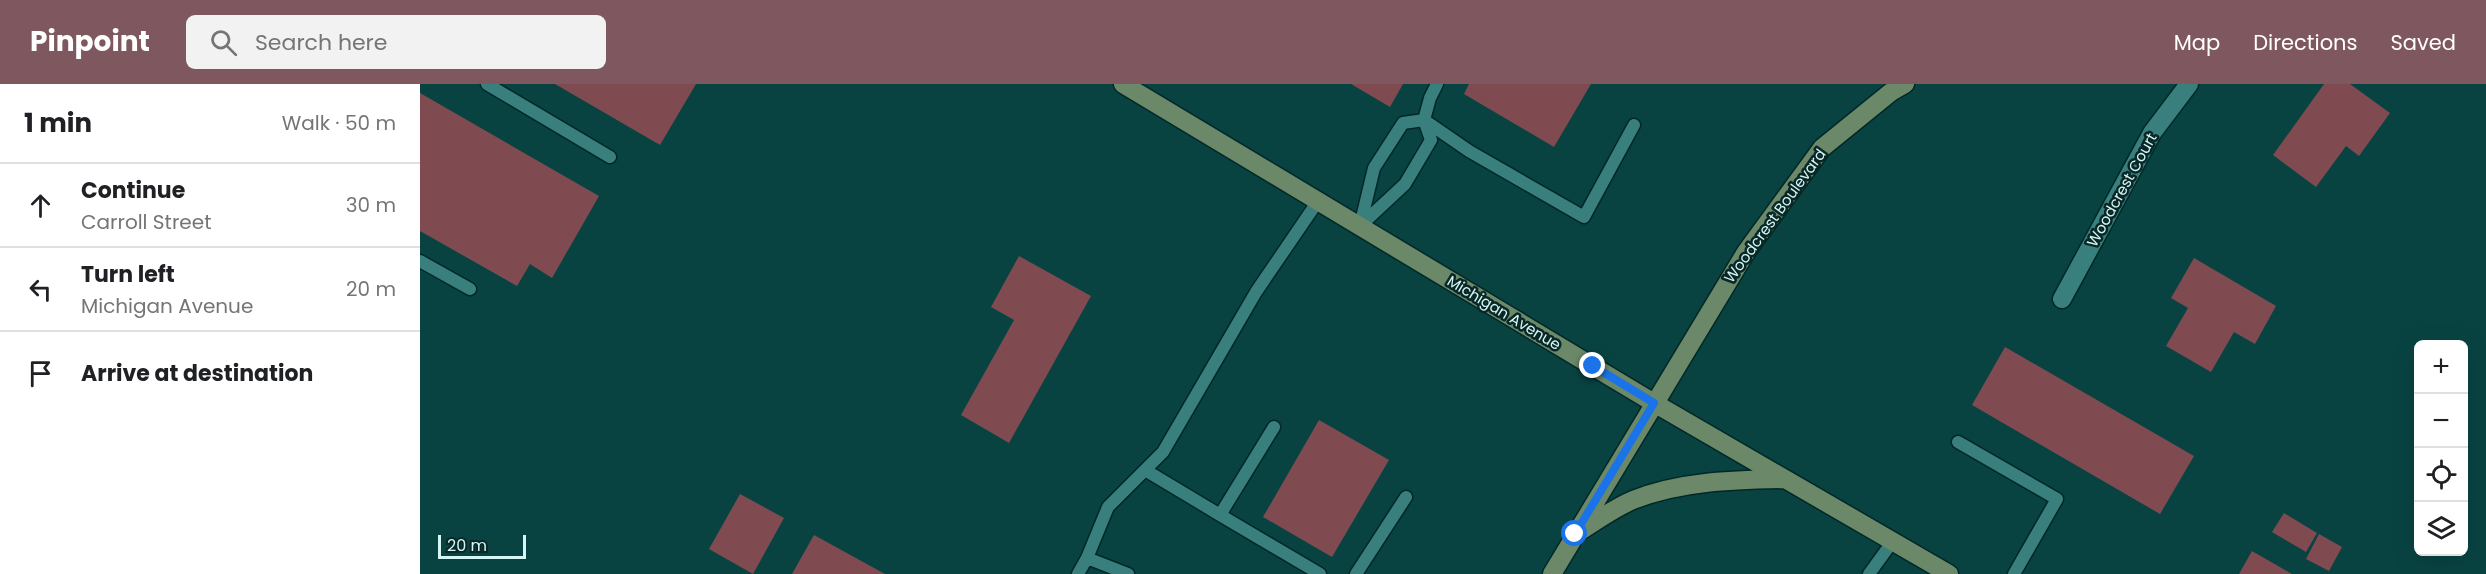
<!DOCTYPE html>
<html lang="en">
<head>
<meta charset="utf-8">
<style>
  :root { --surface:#fff; --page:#f2f2f2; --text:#202124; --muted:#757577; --line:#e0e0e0; --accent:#7f575e }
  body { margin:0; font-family:Poppins,sans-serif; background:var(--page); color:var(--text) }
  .controls { position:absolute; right:18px; bottom:18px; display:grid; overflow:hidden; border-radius:9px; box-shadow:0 6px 24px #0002 }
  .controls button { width:54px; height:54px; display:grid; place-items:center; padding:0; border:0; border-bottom:2px solid var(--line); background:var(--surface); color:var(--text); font:30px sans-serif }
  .scale { position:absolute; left:18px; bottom:15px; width:88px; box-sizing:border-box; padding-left:6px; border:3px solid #d4f6f4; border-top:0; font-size:16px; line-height:21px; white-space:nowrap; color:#d4f6f4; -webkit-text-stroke:4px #082726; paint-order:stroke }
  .stop { position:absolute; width:18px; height:18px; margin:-14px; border:4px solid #1a73e8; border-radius:50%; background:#fff }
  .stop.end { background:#1a73e8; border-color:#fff; box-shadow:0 2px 6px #0008 }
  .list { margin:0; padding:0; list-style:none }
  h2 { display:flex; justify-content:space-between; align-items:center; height:78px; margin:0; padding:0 24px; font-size:26px }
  h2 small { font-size:20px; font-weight:400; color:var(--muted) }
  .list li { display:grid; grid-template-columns:39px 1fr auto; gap:18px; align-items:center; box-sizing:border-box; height:84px; padding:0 24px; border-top:2px solid var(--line) }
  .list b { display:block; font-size:22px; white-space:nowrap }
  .list p { margin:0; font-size:20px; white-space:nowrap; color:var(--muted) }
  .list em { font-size:20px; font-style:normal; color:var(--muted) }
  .icon { flex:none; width:33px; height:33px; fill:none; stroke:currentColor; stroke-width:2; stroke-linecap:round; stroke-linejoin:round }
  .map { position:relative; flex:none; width:2066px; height:490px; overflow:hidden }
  header { display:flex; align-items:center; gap:36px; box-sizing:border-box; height:84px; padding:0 30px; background:var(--accent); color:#fff }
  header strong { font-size:28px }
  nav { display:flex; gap:33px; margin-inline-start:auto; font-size:21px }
  .search { width:420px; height:54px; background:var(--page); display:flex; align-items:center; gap:15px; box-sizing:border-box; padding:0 21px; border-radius:9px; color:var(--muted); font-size:22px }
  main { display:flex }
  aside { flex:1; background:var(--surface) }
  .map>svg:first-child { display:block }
  .building { fill:#7f4b51 }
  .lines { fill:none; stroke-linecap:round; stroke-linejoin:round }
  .lane-casing { stroke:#002827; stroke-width:15 }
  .street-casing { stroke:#002827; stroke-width:21 }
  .secondary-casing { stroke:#002827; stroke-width:21 }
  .lane { stroke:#397f7d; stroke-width:12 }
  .street { stroke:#397f7d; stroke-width:18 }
  .secondary { stroke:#6b8869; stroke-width:18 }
  .route { stroke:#1a73e8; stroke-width:8 }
  .labels { text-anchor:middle; stroke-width:5; stroke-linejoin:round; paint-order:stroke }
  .street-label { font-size:15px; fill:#d4f6f4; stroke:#082726 }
</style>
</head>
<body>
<header>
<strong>Pinpoint</strong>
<div class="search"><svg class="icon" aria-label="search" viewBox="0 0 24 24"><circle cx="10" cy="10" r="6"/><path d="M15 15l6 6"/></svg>Search here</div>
<nav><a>Map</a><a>Directions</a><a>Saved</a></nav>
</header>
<main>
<aside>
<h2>1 min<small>Walk · 50 m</small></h2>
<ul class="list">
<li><svg class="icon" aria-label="ahead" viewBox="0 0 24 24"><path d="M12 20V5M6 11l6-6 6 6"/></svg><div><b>Continue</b><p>Carroll Street</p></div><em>30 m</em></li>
<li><svg class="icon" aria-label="left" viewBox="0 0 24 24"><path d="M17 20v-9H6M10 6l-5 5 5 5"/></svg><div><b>Turn left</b><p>Michigan Avenue</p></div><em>20 m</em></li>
<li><svg class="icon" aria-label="arrive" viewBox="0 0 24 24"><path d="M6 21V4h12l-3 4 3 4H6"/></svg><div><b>Arrive at destination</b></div></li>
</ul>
</aside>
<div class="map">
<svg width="2066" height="490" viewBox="0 0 2066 490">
  <rect width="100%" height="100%" fill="#084342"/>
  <path class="building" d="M135,0h141l-36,61z
    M931,0h52l-13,23z
    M1049,0h122l-37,63 -90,-53z
    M1904,0h26l40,29 -31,43 -13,-10 -30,41 -43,-32z
    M0,9l179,103 -47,82 -22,-14 -13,22 -97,-55z
    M599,172l72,40 -82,147 -48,-28 53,-95 -23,-13z
    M1774,174l82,48 -21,38 -21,-12 -23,40 -45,-26 22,-38 -17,-10z
    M1585,263l189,109 -34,58 -188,-109z
    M899,336l70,40 -57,97 -69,-40z
    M320,410l44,24 -31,56 -44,-25z
    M1864,429l33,20 -11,19 -34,-20z
    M1899,450l23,13 -13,24 -23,-12z
    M394,451l71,39h-93z
    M1832,467l40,23h-53z"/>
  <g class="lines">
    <defs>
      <path id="lane" d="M67,0l123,73
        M1017,0l-7,14 -6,22 45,31 115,66 50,-92
        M1004,36l7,20 -26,44 -45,42 14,-58 29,-45z
        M0,177l50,28
        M1538,358l99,57 -43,75
        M725,386l75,45 54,-88
        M800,431l100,59
        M658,490l9,-16
        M708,490l-41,-16 21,-51 55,-55 93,-160 62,-91
        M936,490l50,-77
        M1449,490l24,-33"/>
      <path id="street" d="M1642,215l90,-166 37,-49"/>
      <path id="secondary" d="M703,0l531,319 295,171
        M1157,449c18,-11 37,-25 56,-33 48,-19 100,-20 151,-21
        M1132,490l194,-322 76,-104 69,-56 14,-8"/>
    </defs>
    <use href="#lane" class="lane-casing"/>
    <use href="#street" class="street-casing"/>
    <use href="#secondary" class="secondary-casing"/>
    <use href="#lane" class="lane"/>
    <use href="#street" class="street"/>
    <use href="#secondary" class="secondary"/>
  </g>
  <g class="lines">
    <path class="route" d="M1155,450l79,-131 -61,-37"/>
  </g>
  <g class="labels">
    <g class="street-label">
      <text transform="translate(1702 106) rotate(-61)" y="5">Woodcrest Court</text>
      <text transform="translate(1355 132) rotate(-54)" y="5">Woodcrest Boulevard</text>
      <text transform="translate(1084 229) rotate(31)" y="5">Michigan Avenue</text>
    </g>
  </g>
</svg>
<div class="controls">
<button>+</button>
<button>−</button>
<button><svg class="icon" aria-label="locate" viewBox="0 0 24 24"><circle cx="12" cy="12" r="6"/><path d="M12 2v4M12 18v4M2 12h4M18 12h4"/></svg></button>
<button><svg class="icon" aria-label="layers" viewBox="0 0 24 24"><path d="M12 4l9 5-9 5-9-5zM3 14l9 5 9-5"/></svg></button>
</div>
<div class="scale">20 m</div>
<div class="stop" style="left:1155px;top:450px"></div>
<div class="stop end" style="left:1173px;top:282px"></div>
</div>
</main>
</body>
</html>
